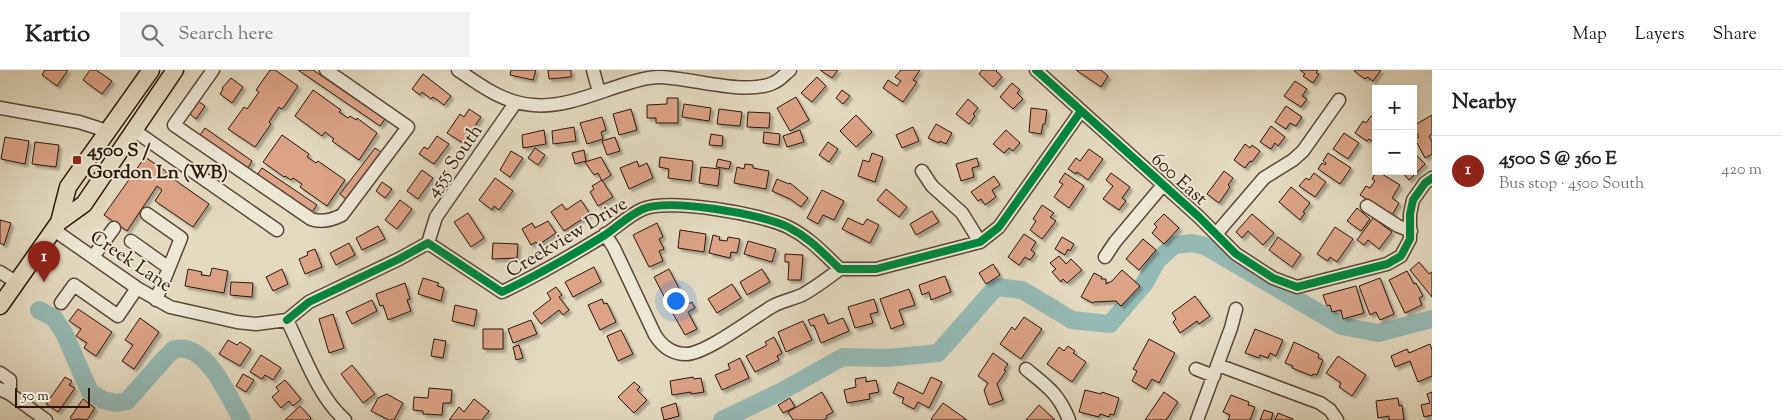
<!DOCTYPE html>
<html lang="en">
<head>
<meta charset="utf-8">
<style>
  :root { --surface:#fff; --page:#f2f2f2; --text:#222; --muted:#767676; --line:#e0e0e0; --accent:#8f2418 }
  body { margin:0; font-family:"Sorts Mill Goudy",serif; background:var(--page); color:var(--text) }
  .controls { position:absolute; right:15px; top:15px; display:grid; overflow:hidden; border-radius:0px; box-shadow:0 5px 20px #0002 }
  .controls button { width:45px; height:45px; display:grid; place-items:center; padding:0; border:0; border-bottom:1px solid var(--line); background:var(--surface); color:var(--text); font:25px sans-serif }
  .scale { position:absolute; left:15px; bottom:12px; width:75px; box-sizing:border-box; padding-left:5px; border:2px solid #2d170a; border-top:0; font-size:14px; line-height:18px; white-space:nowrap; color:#2d170a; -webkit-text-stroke:4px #ede7d6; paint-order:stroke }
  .you { position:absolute; left:675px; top:230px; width:18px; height:18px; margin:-12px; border:4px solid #fff; border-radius:50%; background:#1a73e8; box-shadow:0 0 0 8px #1a73e833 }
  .badge { display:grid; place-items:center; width:32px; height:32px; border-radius:50%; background:var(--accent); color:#fff; font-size:16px; font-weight:700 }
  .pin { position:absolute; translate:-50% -41px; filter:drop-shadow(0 1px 2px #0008) }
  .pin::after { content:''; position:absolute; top:26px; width:18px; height:15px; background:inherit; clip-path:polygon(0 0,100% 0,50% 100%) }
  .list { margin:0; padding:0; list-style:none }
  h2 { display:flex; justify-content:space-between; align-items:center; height:65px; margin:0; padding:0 20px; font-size:21px }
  h2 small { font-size:16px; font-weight:400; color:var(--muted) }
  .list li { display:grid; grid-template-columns:32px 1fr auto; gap:15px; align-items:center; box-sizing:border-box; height:70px; padding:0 20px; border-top:1px solid var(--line) }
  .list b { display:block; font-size:19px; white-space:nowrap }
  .list p { margin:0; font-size:16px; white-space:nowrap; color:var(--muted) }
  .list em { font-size:16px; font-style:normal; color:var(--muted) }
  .icon { flex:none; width:28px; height:28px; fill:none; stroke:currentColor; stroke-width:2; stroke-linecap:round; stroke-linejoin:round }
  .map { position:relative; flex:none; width:1432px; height:350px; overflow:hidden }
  header { display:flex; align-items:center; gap:30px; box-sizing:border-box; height:70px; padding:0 25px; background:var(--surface); border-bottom:1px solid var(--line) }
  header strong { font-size:24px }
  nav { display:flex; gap:28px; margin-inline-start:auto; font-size:18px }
  .search { width:350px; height:45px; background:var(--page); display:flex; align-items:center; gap:12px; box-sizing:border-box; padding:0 18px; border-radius:0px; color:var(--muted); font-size:19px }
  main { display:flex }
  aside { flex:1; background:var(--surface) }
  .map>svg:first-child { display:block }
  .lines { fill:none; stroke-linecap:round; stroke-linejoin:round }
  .river { stroke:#95bab5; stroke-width:18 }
  .building { fill:#dca387; stroke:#2d170a; filter:url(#shadow) }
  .minor-casing { stroke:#5b4838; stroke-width:15 }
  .major-casing { stroke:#2d170a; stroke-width:19 }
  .minor { stroke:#ede7d6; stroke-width:12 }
  .major { stroke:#e4dac0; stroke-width:16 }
  .cycleway-casing { stroke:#ede7d6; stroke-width:11 }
  .cycleway { stroke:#00873e; stroke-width:8 }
  .poi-dot { fill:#8f2418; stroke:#ede7d6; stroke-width:2 }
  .labels { text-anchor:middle; stroke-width:4; stroke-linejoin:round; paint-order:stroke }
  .poi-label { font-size:19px; font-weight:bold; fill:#2d170a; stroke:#ede7d6; text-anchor:start }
  .street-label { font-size:19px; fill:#2d170a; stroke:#ede7d6 }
</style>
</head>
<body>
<header>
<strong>Kartio</strong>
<div class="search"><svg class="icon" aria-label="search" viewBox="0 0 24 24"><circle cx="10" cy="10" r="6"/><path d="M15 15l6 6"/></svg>Search here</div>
<nav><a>Map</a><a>Layers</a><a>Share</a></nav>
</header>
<main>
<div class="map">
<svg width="1432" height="350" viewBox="0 0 1432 350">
  <defs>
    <filter id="shadow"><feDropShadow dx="3" dy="3" stdDeviation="1" flood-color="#0004"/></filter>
  </defs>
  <rect width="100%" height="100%" fill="#e4dac0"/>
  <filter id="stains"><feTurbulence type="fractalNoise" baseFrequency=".004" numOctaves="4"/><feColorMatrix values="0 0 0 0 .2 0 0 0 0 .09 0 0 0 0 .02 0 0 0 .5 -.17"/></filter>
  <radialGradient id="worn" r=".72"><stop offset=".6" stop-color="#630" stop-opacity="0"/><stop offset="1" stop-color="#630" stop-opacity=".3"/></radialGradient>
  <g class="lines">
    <path class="river" d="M39,240l15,8 10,15 26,59 13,8 13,3 11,-2 38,-43 9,-9c4,0 9,-1 12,0 25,5 44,50 56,71
      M722,350l60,-29 61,-34 45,1 50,-5 58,-66 26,3 50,30 38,4 34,-40 13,-23 17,-16 18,-2 13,3 137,80 36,7 54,-14"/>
  </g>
  <path class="building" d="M45,0h23l-11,16 -15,-11z
    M90,0h6l16,11 -10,13 -19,-14z
    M270,0h5l23,16 -14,21 -3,2 -2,-2 -10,15 2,2 -16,23 -27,-18 16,-22 3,2 12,-17 -3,-2z
    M298,0h15l72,49 -5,7z
    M511,0h25l-3,10 -23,-5z
    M548,0h23v7l-22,2z
    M820,0h18l-6,8z
    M901,0h19l-7,10 4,2 -14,20 -20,-14 5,-8 9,6 4,-5 -6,-4z
    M982,0h15l-1,1 6,6 -9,10 -14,-13z
    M1076,0h25l7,6 -7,11z
    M1300,0h18l-2,3 3,1 -6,9 -10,-7 2,-2z
    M1355,0h26l-8,11 -6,-4 -2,2 -11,-8z
    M423,4l28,22 -7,9 -11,-8 -2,2 -9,-7 -2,3 -8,-6z
    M817,7l9,9 -14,16 -11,-9z
    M231,8l12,9 -11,16 -12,-9 3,-5 -1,-1z
    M1295,11l12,8 -5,7 5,3 -6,8 -17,-11z
    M1012,13l8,7 -3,3 6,6 -10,10 -13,-12z
    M313,20l28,20 -2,2 9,6 2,-2 6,4 1,-2 20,15 -18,27 -27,-19 2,-2 -9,-7 -3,4 -27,-20z
    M842,20l8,6 -7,8 -7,-6z
    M796,27l13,23 -19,11 -13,-23z
    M667,28h11v25h-22v-5h-9v-13l20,-1z
    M968,29l10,9 -5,6 2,2 -6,8 -13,-10z
    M198,31l7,5 -9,13 -6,-5z
    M684,34l27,4 -2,13 -27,-4z
    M1286,36l16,11 -6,9 -6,-3 -4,6 -11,-7z
    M1031,38l16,2 -2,14h-2l-2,10 -12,-2z
    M469,39l12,8 -18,26 -16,-10 13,-19 4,3z
    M631,39l6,21 -18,5 -6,-21z
    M719,39l23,3 -2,14 -23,-2z
    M748,42l22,1 -1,15 -22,-1z
    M856,45l16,17 -16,15 -16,-16z
    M1432,45v19l-3,2 3,6v12l-7,4 -10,-19 4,-2 -6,-11z
    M1371,46l5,3v20l-3,3 -4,-3 -2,2 -12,-8 8,-12 3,2z
    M602,47l4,13 -5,2 2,7 -16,5 -7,-21z
    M936,54l16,9 -6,11 -6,-3 -1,2 -11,-5z
    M1271,56l14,11 -7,9 -3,-3 -4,6 -11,-7z
    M574,57l2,14 -23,3 -1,-13z
    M913,57l6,14 -17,7 -6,-13z
    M205,58l47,33 -4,7 -48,-33z
    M544,60l2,14 -23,4 -1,-13z
    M800,60l4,12 -17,5 -4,-11z
    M1006,60l14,13 -7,8 -4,-3 -5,5 -11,-9z
    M764,62l16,2 -1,11 -16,-2z
    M1344,63l15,10 -11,16 -15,-10z
    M711,64l12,2 -1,10 -13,-1z
    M282,65l27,19 -2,3 9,6 2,-2 27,19 -18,26 -27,-19 2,-3 -9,-6 -2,2 -6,-4 -1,1 -21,-15z
    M437,66l12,8 -15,20 -15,-10 5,-7 4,2z
    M5,67l24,4 -4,23 -24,-5z
    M615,67l5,14 -13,4 -5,-14z
    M35,72l24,3 -3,22 -24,-3z
    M828,72l10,7 -9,13 -10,-7z
    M1245,74l5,4 2,-3 8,6 -8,11 -2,-1 -5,7 -11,-8z
    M375,78l6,4 -35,47 -6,-5z
    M535,78l10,7 -7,10 -10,-7z
    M1089,79l14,10 -15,21 -11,-8 -1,2 -8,-5 8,-11 4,3z
    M584,80l2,11 -11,3 -3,-11z
    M511,81l12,7 -13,19 -10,-7z
    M1413,82l12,12 -16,16 -8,-9h12z
    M872,83l11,4 -8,25 -17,-6 5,-16 6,2z
    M1328,83l23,15 -11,16 -22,-15 4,-6 3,2 1,-2 -3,-2z
    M145,87l22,15 -2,4 5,4 2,-2 37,26 -16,23 -38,-26 7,-11 -5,-4 -30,45 -23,-16z
    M601,87l10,18 -9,6 -4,-8 -4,2 -9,-13z
    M660,87l33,4 -2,20 -23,-3 1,-9 -10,-2z
    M977,88l2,8 -7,2 2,9 -13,4 -5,-17z
    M718,89l13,3 -2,7 -13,-2z
    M637,91l2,6 8,-4 6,15 -24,11 -9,-21z
    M745,94l8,1v3l16,3 -3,18 -32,-6 3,-16 7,2z
    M701,97l19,2 -2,17 -19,-3z
    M262,98l55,37 -5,7 -55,-37z
    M422,100l11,8 -15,21 -11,-8z
    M1224,101l9,7 -5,7 2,2 -11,16 -12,-9z
    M1377,101l23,14 -8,13 7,5 -7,12 -32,-20 6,-9 4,2 5,-7 -3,-2z
    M1065,103l19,13 -15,22 -15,-11 9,-13 -4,-2z
    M1111,103l19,14 -8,11 4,3 -7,9 -16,-11 10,-13 -7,-6z
    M1314,103l12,9 -11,15 -16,-11 7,-8 3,2z
    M994,106l6,9 -8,5 4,7 -11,8 -4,-6 -3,2 -7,-9z
    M495,108l18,13 -14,19 -5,-4 -2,4 -13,-10z
    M777,109l12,5 1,-1 18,15 -7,9 -11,-8 -18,-8z
    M602,110l11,17 -15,9 -8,-14 4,-3 -2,-3z
    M382,112l10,7 -7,9 -9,-7z
    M1291,117l19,16 -7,9 2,1 -5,7 -21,-18z
    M886,119l21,18 -8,10 -22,-17z
    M822,120l22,11 -10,19 -11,-5 -5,9 -11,-6z
    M400,130l12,9 -15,20 -12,-9z
    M581,130l9,14 -26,17 -13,-19 11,-8 4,6z
    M1042,135l12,8 -4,4 6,4 -14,18 -12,-9 6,-9 -3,-2z
    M1357,138l13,11 -9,12 -14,-10z
    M932,141l7,11 -23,13 -6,-11z
    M468,143l16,25 -13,9 -17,-25z
    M1164,144l15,14 -15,16 -12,-11 5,-6 -3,-3z
    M1252,144l22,19 -11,12 -15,-14 -6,7 -6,-6z
    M848,148l15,7 4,-6 12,6 -9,18 -28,-14z
    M1373,148l19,14 -13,17 -11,-9 -4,5 -7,-5z
    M0,150l11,3 -7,22 -4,-2z
    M548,151l8,12 -18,12 -2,-3 -5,3 -9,-16 10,-6 3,5z
    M657,153l6,14 -4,2 5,10 -5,2 4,10 -14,6 -16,-32z
    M378,156l7,13 -23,11 -6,-12z
    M1335,157l18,12 -16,23 -7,-5 -2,4 -11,-7z
    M680,160l26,4 -2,18 -26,-4z
    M1024,164l12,8 -5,8 4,3 -5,7 -5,-3 -6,8 -11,-8z
    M713,165l7,2 -1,3 8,1 1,-4 12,2 -3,14 -6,-1 -1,6 -21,-5z
    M1062,167l12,7 -4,7 -2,-2 -3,6 -10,-6z
    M1278,167l23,17 -9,13 -23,-17z
    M1143,169l13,11 -17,20 -13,-11z
    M748,171l28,8 -4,13 -28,-8z
    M349,173l6,12 -19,10 -6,-12z
    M493,173l25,1 -1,14 -25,1z
    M315,179l7,18 -17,7 -6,-15 9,-4 -1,-3z
    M785,184l18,1 -2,25h-13l1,-18h-4z
    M1059,186l7,8 5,-5 11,11 -15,13 -4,-4 -2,3 -9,-10 4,-3 -6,-6z
    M1419,192l10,12 3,-2v25l-22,-27z
    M993,194l7,11 -14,9 -7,-11z
    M594,197l7,15 -28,15 -8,-15z
    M212,198l16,3 -4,22 -39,-7 3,-17 14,3 -1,3 9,1z
    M282,199l6,15 -15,7 -7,-14z
    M669,199l14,27 -15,8 -14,-27z
    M762,199l8,13 -23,13 -7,-13z
    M1122,200l18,16 -19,20 -5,-5 -22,1 -1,1 -12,-6 13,-24 8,4 -1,2h5v5l6,-3z
    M1407,201l7,13 2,-1 7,13 -4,2 3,7 -17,8 -16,-33z
    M945,206l6,16 -20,8 -2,-8 -7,3 -3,-10z
    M423,208l16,5 -2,3 7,2 -3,13 -23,-7z
    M1380,208l14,36 -14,6 -4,-8 -6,3 -11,-29z
    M231,212l22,1 -1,14 -22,-2z
    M405,213l5,16 -3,1 4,11 -23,9 -5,-15 -3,1 -4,-12z
    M732,214l9,14 -24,15 -9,-14z
    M1356,216l8,27 -21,6 -2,-9 -9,2 -2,-7 -3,1 -4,-11z
    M556,217l6,8 -3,2 10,13 -6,5 -4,-5 -18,14 -8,-11 18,-14 -4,-6z
    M909,219l6,16 -16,5 5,14 -13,5 -11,-30z
    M1195,226l15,20 -11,8 -2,-3 -17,12 -7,-11 3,-3 -4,-6z
    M602,229l2,5 3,-1 9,19 -16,8 -12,-25z
    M874,229l4,13 -8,2 3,9 -18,5 -7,-21z
    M372,230l5,11 -25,13 -6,-12z
    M692,232l3,6 -7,4 9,17 -12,6 -13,-23z
    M455,235l22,5 -3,16 -22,-5z
    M78,239l34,23 -16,24 -12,-8 3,-5 -11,-7 5,-7 -12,-8z
    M333,244l11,34 -15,5 -10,-34z
    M824,244l4,10 15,-6 6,13 -28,12 -7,-18 -3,1 -3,-6z
    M1024,247l18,12 -21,30 -21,-15 12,-17 3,3z
    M140,248l19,14 -25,37 -12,-8 11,-16 -8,-5z
    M531,250l6,14 -24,9 -5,-14z
    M803,251l9,19 -26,12 -8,-20z
    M483,259h20v20h-20z
    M1255,259l28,11 -7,16 -6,-3 -2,5 -8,-3 -1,3 -14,-5z
    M621,260l12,24 -15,7 -11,-25z
    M774,267l8,16 -5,3 2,4 -24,12 -9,-16 21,-11 -2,-3z
    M434,269l12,2 -3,17 -12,-2z
    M1149,269l26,14 -16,30 -7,-4 -6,10 -14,-8 5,-10 -4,-2z
    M228,270l9,5 3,-3 11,7 -11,17 -21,-12z
    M1294,272l25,12 -1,4 5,2 -6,15 -4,-1 -1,2 -20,-8 1,-2 -8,-3z
    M1430,274l2,6v26l-14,6 -8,-21 -15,6 -4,-11 16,-7 2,4z
    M519,275l4,13 -7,2 -3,-13z
    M1068,276l7,5 -2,2 13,9 -14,20 -25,-18 12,-17 5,4z
    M993,283l15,11 -4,6 2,1 -9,13 6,16 -14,5 -5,-15 4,-7 -10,-7z
    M261,285l20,13 -8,12 -8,-5 -3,4 -12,-7z
    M1338,286l28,19 -14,21 -13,-9 2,-4 -15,-10z
    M740,288l9,20 -27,12 -7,-15 15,-6 -2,-5z
    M352,295l23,29 -12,9 -22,-29z
    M243,304l11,6 -8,12 -10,-6z
    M65,307l7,4 -3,4 6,3 -17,24 -12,-8z
    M693,307l1,2 7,-1 3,14 -13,2v-2l-19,3 -2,-14z
    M866,307v5l10,-2 3,12 -10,2 1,5 -23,4 -3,-13 12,-3 -1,-8z
    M931,307l11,5 -13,26 -11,-6 -4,7 -12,-6 2,-5 -11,-5 5,-11 25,12z
    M285,310l16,19 -8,7 -4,-5 -8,7 -9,-11 7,-6 -3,-4z
    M634,312l6,5 -3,3 10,10 -13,13 -16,-16z
    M429,318l23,2 -1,13h-8l-1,12 -19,-1v-3l-10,-1 1,-13 14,1z
    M1085,320l16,4 1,-2 17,6 -5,17 -4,-1 -1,3 -9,-3 -1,3 -20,-5z
    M822,322l11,20 -7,4 1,2 -4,2h-30l-5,-8z
    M1164,322l14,10 -12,18h-21z
    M1432,322v23l-8,2 -3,-12 9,-2 -3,-9z
    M387,324l16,9 -9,17h-5l-18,-9 7,-13z
    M1231,325l18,7 -1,3 7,2 -5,13h-22l2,-5 -7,-3z
    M790,328l5,9 -12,6 -5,-8z
    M1398,328l1,8 3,-1 2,15h-15v-4l-11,2 -2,-17z
    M83,329l12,9 -8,12 -9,-1 -6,1 -2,-2z
    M474,329l15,12 -7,9h-33l10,-13 5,5z
    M676,333l3,13 -15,4 -3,-12z
    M943,333l24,17h-34l-2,-1z
    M1039,335l16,15h-29z
    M300,336l11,12 -2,2h-24z
    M1264,340l9,3 -2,7h-11z
    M1278,343l15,6v1h-18z"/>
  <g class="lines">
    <defs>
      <path id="minor" d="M213,0l-39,55 137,94c10,4 21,1 31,-4l66,-88 -82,-57
        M458,0c23,16 46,33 75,35 31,3 63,-12 92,-21 10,-3 23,-7 33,-7 32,0 90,20 117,5 5,-2 10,-8 15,-12
        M593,0l6,22
        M1036,0l163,147 37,37 37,24 24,9 90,-23 14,-8 9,-17v-25l3,-14 12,-17 7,-5
        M0,38l79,14 28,9
        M135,61l142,99
        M922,101l10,15 30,27 18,29
        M1367,136l31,20 13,5
        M147,144l34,24 -25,62
        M54,160l83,58 33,19 67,15 19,2 31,-4c16,32 31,77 58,100
        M605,164l9,14 41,87c7,11 17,19 31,19 20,0 68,-37 87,-48 9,-5 20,-7 29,-11 13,-7 26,-17 38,-26
        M1216,164l48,-56 29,-18 10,-9 36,-51
        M131,171l38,27
        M428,173l8,-26 80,-115
        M93,187l21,-29
        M1105,187l10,-15 48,-57
        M0,202l16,10
        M61,233l13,-18 44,31 19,-28
        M287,250l22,-18 90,-43 29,-16 74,49c36,-17 69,-36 103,-57 12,-8 24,-20 38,-26 26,-11 119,5 145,18 22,11 35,26 52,42h36l104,-27 19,-15 82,-116
        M1218,295l102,38 10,7 7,10
        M1026,299c21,17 33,25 43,51
        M1196,299l18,7
        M0,303l10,7v14
        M0,319l10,5 36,26
        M1197,350l34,-92 5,-19"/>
      <path id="major" d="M59,152l9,-35 83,-117
        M0,236l59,-84 25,-18 91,-134"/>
    </defs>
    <use href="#minor" class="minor-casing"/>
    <use href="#major" class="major-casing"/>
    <use href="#minor" class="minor"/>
    <use href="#major" class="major"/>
    <defs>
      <path id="cycleway" d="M1036,0l163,147 37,37 37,24 24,9 90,-23 14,-8 9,-17v-25l3,-14 12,-17 7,-5
        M287,250l22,-18 90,-43 29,-16 74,49c36,-17 69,-36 103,-57 12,-8 24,-20 38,-26 26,-11 119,5 145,18 22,11 35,26 52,42h36l104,-27 19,-15 82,-116"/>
    </defs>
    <use href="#cycleway" class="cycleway-casing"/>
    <use href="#cycleway" class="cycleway"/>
  </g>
  <rect class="poi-dot" x="72" y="85" width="10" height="10" rx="2.5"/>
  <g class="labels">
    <g class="poi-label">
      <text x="87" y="86">4500 S /<tspan x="87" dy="22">Gordon Ln (WB)</tspan></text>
    </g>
    <g class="street-label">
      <text transform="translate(453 90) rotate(-55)" y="7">4555 South</text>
      <text transform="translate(1180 108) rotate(42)" y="7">600 East</text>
      <text transform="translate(566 166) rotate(-31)" y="7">Creekview Drive</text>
      <text transform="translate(132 190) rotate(34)" y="7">Creek Lane</text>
    </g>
  </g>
  <rect width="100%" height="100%" filter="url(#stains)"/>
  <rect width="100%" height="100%" fill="url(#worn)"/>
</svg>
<div class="controls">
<button>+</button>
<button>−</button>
</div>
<div class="scale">50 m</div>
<div class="you"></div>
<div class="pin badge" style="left:44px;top:212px">1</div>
</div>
<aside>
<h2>Nearby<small></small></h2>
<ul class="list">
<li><span class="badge">1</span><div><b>4500 S @ 360 E</b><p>Bus stop · 4500 South</p></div><em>420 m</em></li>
</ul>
</aside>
</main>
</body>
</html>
